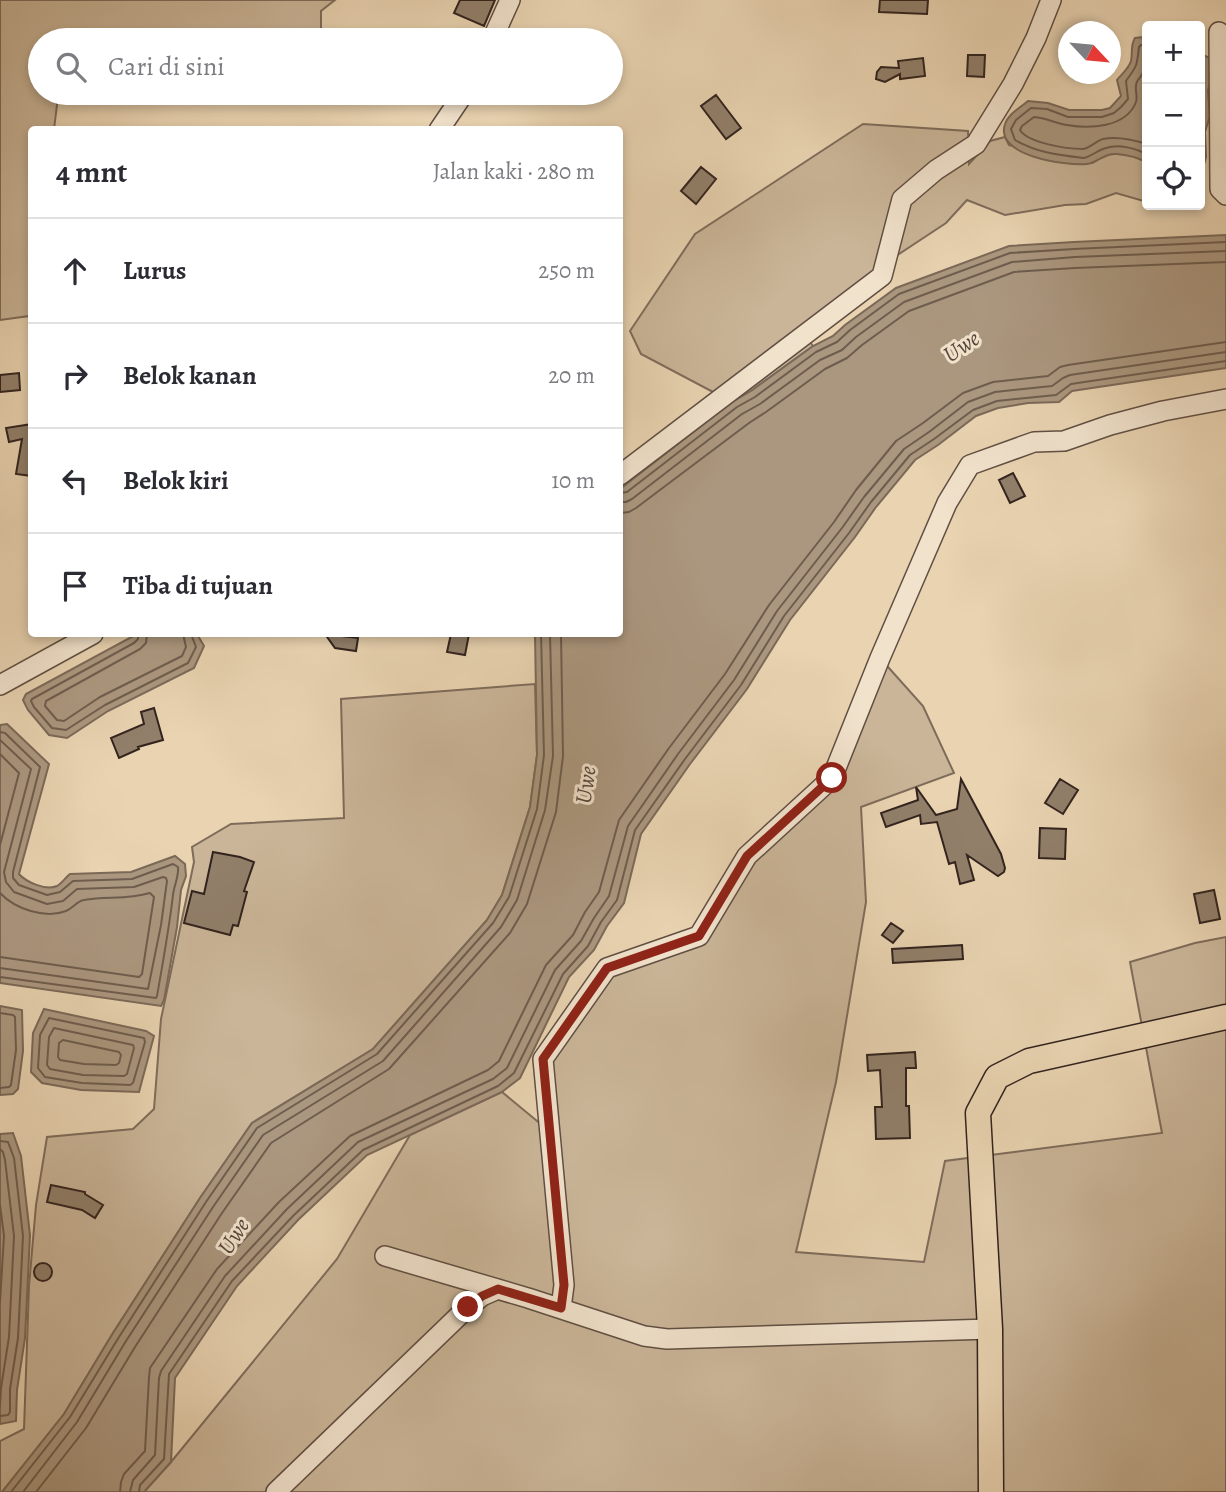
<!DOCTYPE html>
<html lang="id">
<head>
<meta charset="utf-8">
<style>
  :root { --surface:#fff; --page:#f7f7f7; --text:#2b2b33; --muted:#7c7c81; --line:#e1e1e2 }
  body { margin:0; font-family:Alegreya,serif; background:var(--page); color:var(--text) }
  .controls { position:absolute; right:21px; top:21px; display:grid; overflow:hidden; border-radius:7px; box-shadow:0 4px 10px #0003 }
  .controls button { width:63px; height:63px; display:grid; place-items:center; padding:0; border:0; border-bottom:2px solid var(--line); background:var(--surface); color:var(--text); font:35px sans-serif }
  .compass { position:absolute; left:1058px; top:21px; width:63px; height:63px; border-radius:50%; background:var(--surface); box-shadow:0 4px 10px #0003; rotate:116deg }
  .stop { position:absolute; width:21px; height:21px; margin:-16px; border:5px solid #8f2418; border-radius:50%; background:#fff }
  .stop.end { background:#8f2418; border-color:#fff; box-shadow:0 2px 7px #0008 }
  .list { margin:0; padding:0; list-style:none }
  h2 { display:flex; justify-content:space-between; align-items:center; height:91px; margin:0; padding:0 28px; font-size:30px }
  h2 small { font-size:23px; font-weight:400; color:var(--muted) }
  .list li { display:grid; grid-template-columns:46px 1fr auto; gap:21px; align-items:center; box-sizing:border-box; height:105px; padding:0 28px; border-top:2px solid var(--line) }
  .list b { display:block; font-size:26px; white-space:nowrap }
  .list em { font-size:23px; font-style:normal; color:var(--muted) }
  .icon { flex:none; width:38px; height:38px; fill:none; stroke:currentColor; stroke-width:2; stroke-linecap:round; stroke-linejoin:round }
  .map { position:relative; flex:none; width:1226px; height:1492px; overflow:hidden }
  .search { position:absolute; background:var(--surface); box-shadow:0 4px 10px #0003; left:28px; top:28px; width:595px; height:77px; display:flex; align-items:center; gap:18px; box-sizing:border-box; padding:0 24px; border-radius:38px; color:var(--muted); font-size:26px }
  .panel { position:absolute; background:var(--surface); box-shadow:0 4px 10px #0003; left:28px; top:126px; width:595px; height:511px; border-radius:7px }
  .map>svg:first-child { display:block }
  .green { fill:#cab598; stroke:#7e6c5b; stroke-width:2 }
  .water { fill:#ab977f; stroke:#7b6958; stroke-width:2 }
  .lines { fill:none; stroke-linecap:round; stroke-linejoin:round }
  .shore { stroke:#6e5d4e; stroke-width:2 }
  .building { fill:#917f6a; stroke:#32231e; stroke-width:2 }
  .minor-casing { stroke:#604f43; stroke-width:22 }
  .major-casing { stroke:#32231e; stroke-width:27 }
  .minor { stroke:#f1e2cc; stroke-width:19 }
  .major { stroke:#e9d3b1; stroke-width:24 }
  .route { stroke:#8f2418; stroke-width:9 }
  .labels { text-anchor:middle; stroke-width:6; stroke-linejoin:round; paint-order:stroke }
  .water-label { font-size:23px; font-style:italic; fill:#56463b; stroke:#f1e2cc }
</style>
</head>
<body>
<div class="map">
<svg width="1226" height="1492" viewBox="0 0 1226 1492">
  <rect width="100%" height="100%" fill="#e9d3b1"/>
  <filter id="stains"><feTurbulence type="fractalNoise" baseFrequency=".00286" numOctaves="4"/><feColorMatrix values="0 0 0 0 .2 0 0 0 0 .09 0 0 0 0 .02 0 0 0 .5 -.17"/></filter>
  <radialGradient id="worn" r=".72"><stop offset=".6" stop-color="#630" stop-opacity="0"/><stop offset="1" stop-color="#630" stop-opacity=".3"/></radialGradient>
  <path class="green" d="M0,0h335l-14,11v29h-172l-13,-10 -19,10h-77v53h21l-3,4 -4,32 -22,1v164l-3,22 -29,4z
    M863,124l105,7 1,33 21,-23 15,-4 4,8 83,18c4,-2 10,-7 15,-9 13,-3 30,2 40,9v39l-31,-9 -30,11 -21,1 -60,10 -38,-15 -21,23 -50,33 -96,73 13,17 -62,45 -19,11 -91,-48 -11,-23 65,-97z
    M880,658l43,48 31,67 -93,34 5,95 -30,180 -40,170 128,10 21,-101 217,-28 -32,-171 65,-19 31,-6v555h-1082l27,-30 166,-203 73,-124 92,-43 46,38 -5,-71 64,-91 92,-32 48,-80 85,-78z
    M535,684l2,71 -7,52 -28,88 -15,25 -114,129 -121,74 -52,75 -87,135 -49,81 -62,78h-2v-51l24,-12 5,-143 7,-81 11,-68 86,-8 21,-20 7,-90 33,-157 -2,-15 39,-23 113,-6 -3,-119z"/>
  <path class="water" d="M1144,37l3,1v125c-9,-6 -19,-8 -30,-9 -14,-1 -19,9 -30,10 -21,2 -93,-8 -82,-40 3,-10 15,-16 23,-23l20,2 21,7h33l8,-2 11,-12 -4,-16c5,-6 12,-12 14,-19 2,-9 -1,-15 4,-23z
    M1200,53l9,5 3,18 -4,15 2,25 -5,16 1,25 -3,11 -3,4z
    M1226,235v133l-154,23 -13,11 -31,1 -30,5 -22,8 -38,29 -23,15 -39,47 -21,30 -65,83 -43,69 -57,75 -49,70 -17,69 -17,23 -13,24 -25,27 -49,101 -18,14 -135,63 -69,65 -61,66 -62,92 -4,84 -27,30h-142l62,-78 49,-81 87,-135 52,-75 121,-74 114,-129 15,-25 28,-88 7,-52 -2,-121h85v-145l112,-87 19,-11 62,-45 20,-10 12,-11 51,-37 113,-42 65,-4z
    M137,634h60l7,12 -10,22 -86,43 -41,27 -18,-3 -21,-25 -5,-10 3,-6z
    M7,724l42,40 -30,110c7,8 27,17 38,12 4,-2 9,-9 13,-12l61,-2 44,-16 10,8 1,12 -5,14 -4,37 -13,73 -3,6 -161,-23v-258z
    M0,1006l22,4 1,41 -5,38 -5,5 -13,1z
    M44,1009l102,22 8,5 -15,56 -58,-2 -39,-7 -11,-11 2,-39z
    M13,1133l8,23 9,79 -5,103 -8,52 -1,31 -16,3v-290z"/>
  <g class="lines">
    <path class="shore" d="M1147,45h-6l-2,2c-2,19 -2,19 -13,34l2,18 -7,8 -7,6 -12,4h-34l-21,-8 -16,-1 -15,12 -5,9 4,11c23,13 43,15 69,18 8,-2 14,-8 22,-10 12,-4 31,0 41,7
      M1147,55c0,8 -2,15 -6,21 -3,5 -5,4 -5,10 -1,6 2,10 0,16 -10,26 -47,27 -69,23 -12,-2 -21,-7 -33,-8l-12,9 -2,4c8,13 47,19 63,19 7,-1 13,-8 20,-10 14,-3 31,1 44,5
      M620,493l7,-1 110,-85 18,-10 61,-45 21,-10 13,-12 49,-36 111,-41 64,-4 152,-7
      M620,502h6l6,-3 110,-85 18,-10 60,-44 22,-10 14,-13 48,-35 108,-40 63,-5 151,-6
      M620,513l9,-1 7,-4 113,-85 17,-11 59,-43 22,-11 15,-13 47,-34 105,-39 61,-4 151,-6
      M138,634v5l-4,4 -102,56 -1,2 3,6 18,21 14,2 39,-25 83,-42 8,-16 -5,-13
      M147,634l-1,9 -6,6 -94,52 -1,5 12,14 7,1 36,-24 82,-41 4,-9 -3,-13
      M0,732l5,1 35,34 -27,105v6l6,7 28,10 13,-3 13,-11 59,-2 41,-15 5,3c1,10 -4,18 -5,28 -4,34 -10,67 -16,101l-1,2 -156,-21
      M0,740l31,29 -27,103 2,10 8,10 33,12 16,-3 14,-12 57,-2 29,-10 3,1 1,3 -6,44 -13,64 -148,-21
      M0,754l19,19 -19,72
      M0,893c15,16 45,26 66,18 7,-3 11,-10 18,-11 23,-4 42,0 66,-7l4,4 -12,77 -3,3 -139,-20
      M0,1013l13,2 2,2 1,33 -5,35 -2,2 -9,1
      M49,1018l95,20 1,4 -12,41 -3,2 -48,-2 -37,-6 -7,-9 2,-33z
      M54,1028l79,17 1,3 -7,26 -3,2 -41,-1 -33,-6 -3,-4 2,-28z
      M63,1040l56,12 2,3 -2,8 -3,2 -32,-1 -24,-4 -2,-3 1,-14z
      M0,1141l8,1 6,16 9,78 -5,102 -8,51v23l-2,3 -8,1
      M0,1149l3,3 2,8 9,76 -5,101 -8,51 -1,18
      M0,1205l4,31 -4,66
      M11,1492l59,-75 49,-80 87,-135 51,-74 120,-74 116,-131 16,-26 28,-88 7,-54 -3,-121
      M23,1492l54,-70 49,-81 87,-134 50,-72 120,-74 118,-134 16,-27 28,-90 8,-54 -3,-122
      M36,1492l50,-64 49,-81 87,-134 49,-70 118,-74 121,-136 17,-29 29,-92 7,-56 -2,-122
      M120,1492l1,-10 3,-8 21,-23 4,-74 1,-9 67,-99 62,-67 71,-66 138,-66 11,-9 47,-96 27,-30 12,-23 14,-20 20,-72 50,-72 56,-74 44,-69 65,-83 22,-32 40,-49 27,-18 40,-30 30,-11 55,-6 12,-9 8,-2 158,-23
      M130,1492l3,-12 22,-25 4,-77 2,-7 64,-95 62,-67 71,-67 135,-63 14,-11 48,-98 26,-29 13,-23 15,-22 19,-70 50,-72 56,-74 43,-69 65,-83 22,-31 40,-48 25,-17 39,-30 27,-10 57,-6 11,-8 7,-3 156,-23
      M139,1492l1,-7 24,-26 5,-85 63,-93 61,-65 70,-66 135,-64 16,-13 49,-99 25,-28 13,-24 16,-22 18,-70 50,-71 56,-74 43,-69 65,-83 22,-31 39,-47 24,-16 39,-29 24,-9 59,-6 15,-11 155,-23"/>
  </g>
  <path class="building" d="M460,0h35l-11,26 -30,-13z
    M880,0h48l-1,14 -48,-2z
    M968,55h17l-1,22 -17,-1z
    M923,58l2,18 -25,3v-5l-15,8 -9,-3 1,-7 4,-5 18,1 -1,-7z
    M716,95l25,33 -15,11 -25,-33z
    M701,167l15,12 -20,25 -15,-13z
    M19,373l1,17 -20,2v-17z
    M32,424v52l-16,-2 6,-35 -13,3 -3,-14z
    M1013,473l12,23 -15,7 -11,-23z
    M325,634l33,4 -2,13 -21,-3z
    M451,634h18l-4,21 -18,-3z
    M154,708l9,32 -25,7 1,2 -20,9 -8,-20 33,-14 -3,-12z
    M961,779l40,75 4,14 -1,4 -6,4 -31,-21 7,25 -14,4 -5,-22 -6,2 -12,-42 -16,2 -1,-9 -34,12 -5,-14 37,-13 -2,-13 20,28 21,-6z
    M1060,779l18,11 -15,24 -18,-11z
    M1040,828l26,1 -1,30 -26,-1z
    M213,852l27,5 14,5 -10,29 3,1 -9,34 -5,-1 -3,10 -46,-12 8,-32 12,3z
    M1214,890l6,29 -20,4 -6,-29z
    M891,923l12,8 -10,12 -11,-8z
    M962,945l1,14 -70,4 -1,-14z
    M915,1052l1,16h-10v38h3l1,32 -34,1 -1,-32h7l-2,-37 -12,1 -1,-16z
    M51,1185l34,7v2l18,11 -8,13 -13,-8 -35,-8z
    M34 1272a9 9 0 1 1 18 0a9 9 0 1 1-18 0Z"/>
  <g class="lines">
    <defs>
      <path id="minor" d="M1219,32l1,157 6,6
        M492,40l18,-40
        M439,130l25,-37
        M620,475l262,-199 20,-77 34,-29 40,-26 37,-60 23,-46 15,-38
        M0,685l93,-51
        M385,1256l143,42 116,38 23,3 323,-10
        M561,1308l3,-23 -21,-226 64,-91 92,-32 48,-80 85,-78 48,-120 67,-155 23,-38 64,-23 30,-1 46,-16 53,-14 63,-12
        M276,1492l192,-185 14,-11 16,-7"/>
      <path id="major" d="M991,1492l-1,-163 -12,-216 19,-36 32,-16 197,-44"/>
    </defs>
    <use href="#minor" class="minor-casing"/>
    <use href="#major" class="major-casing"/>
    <use href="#minor" class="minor"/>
    <use href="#major" class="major"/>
  </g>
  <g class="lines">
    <path class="route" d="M468,1307l14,-11 16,-7 63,19 3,-23 -21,-226 64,-91 92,-32 48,-80 85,-78"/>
  </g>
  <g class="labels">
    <g class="water-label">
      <text transform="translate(961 346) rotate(-34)" y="8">Uwe</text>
      <text transform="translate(585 785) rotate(-82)" y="8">Uwe</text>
      <text transform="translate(233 1236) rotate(-57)" y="8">Uwe</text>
    </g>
  </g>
  <rect width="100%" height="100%" filter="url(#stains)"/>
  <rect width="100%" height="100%" fill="url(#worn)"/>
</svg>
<div class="controls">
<button>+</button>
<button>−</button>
<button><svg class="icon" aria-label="locate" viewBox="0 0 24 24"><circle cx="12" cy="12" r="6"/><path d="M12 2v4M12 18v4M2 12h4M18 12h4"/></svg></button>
</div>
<svg class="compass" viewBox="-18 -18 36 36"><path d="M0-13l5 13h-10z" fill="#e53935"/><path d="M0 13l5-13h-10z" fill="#7c7c81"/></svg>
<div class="stop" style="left:832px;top:778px"></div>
<div class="stop end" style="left:468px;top:1307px"></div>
<div class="search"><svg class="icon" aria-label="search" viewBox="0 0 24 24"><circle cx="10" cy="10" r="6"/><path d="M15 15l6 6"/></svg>Cari di sini</div>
<section class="panel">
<h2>4 mnt<small>Jalan kaki · 280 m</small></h2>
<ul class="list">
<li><svg class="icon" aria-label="ahead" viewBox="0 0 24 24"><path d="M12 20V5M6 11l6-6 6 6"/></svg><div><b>Lurus</b></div><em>250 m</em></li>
<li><svg class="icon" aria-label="right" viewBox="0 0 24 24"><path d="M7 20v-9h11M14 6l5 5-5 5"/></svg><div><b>Belok kanan</b></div><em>20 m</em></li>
<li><svg class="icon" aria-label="left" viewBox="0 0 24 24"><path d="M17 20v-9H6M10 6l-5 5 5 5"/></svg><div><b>Belok kiri</b></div><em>10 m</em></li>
<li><svg class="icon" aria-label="arrive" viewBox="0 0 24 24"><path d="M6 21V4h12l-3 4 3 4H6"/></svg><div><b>Tiba di tujuan</b></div></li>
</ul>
</section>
</div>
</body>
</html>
